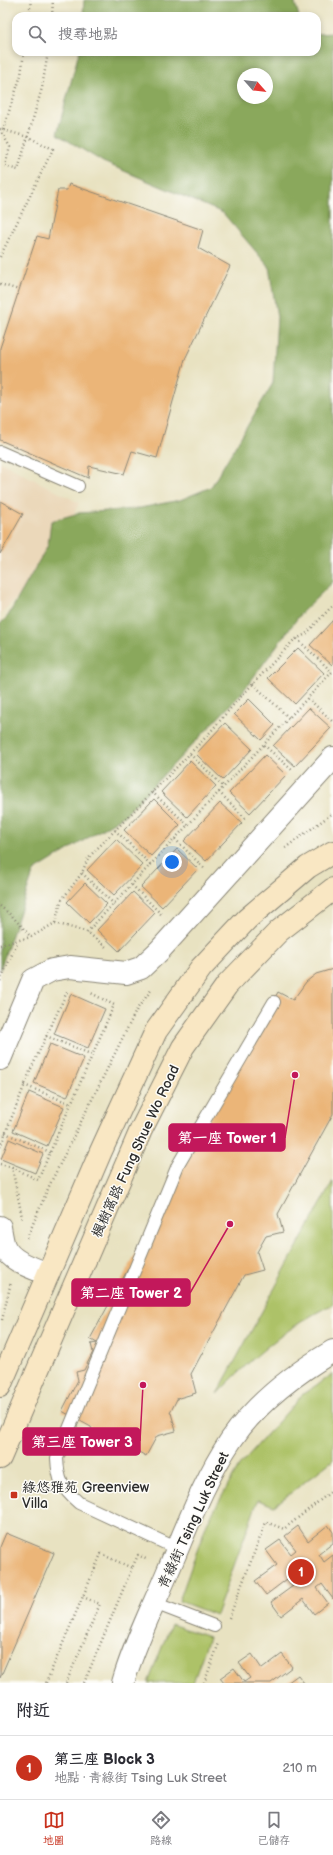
<!DOCTYPE html>
<html lang="zh-TW">
<head>
<meta charset="utf-8">
<style>
  :root { --surface:#fff; --page:#f2f2f3; --text:#2b2b33; --muted:#7c7c81; --line:#e1e1e2; --accent:#c8321e }
  body { margin:0; font-family:"Balsamiq Sans","LXGW WenKai TC",sans-serif; background:var(--page); color:var(--text) }
  .compass { position:absolute; left:237px; top:68px; width:36px; height:36px; border-radius:50%; background:var(--surface); box-shadow:0 2px 6px #0003; rotate:117deg }
  .you { position:absolute; left:172px; top:862px; width:14px; height:14px; margin:-10px; border:3px solid #fff; border-radius:50%; background:#1a73e8; box-shadow:0 0 0 6px #1a73e833 }
  .badge { display:grid; place-items:center; width:26px; height:26px; border-radius:50%; background:var(--accent); color:#fff; font-size:13px; font-weight:700 }
  .pin { position:absolute; translate:-50% -50%; border:2px solid #fff; box-shadow:0 1px 4px #0006 }
  .list { margin:0; padding:0; list-style:none }
  h2 { display:flex; justify-content:space-between; align-items:center; height:52px; margin:0; padding:0 16px; font-size:17px }
  h2 small { font-size:13px; font-weight:400; color:var(--muted) }
  .list li { display:grid; grid-template-columns:26px 1fr auto; gap:12px; align-items:center; box-sizing:border-box; height:64px; padding:0 16px; border-top:1px solid var(--line) }
  .list b { display:block; font-size:15px; white-space:nowrap }
  .list p { margin:0; font-size:13px; white-space:nowrap; color:var(--muted) }
  .list em { font-size:13px; font-style:normal; color:var(--muted) }
  .icon { flex:none; width:22px; height:22px; fill:none; stroke:currentColor; stroke-width:2; stroke-linecap:round; stroke-linejoin:round }
  .map { position:relative; flex:none; width:333px; height:1683px; overflow:hidden }
  .search { position:absolute; background:var(--surface); box-shadow:0 2px 6px #0003; left:12px; right:12px; top:12px; height:44px; display:flex; align-items:center; gap:10px; box-sizing:border-box; padding:0 14px; border-radius:12px; color:var(--muted); font-size:15px }
  .sheet { height:116px; background:var(--surface) }
  nav { display:flex; justify-content:space-around; align-items:center; box-sizing:border-box; height:56px; border-top:1px solid var(--line); background:var(--surface); font-size:11px; color:var(--muted) }
  nav a { display:grid; justify-items:center; gap:2px }
  nav .on { color:var(--accent) }
  .map>svg:first-child { display:block }
  .built { fill:#ebd8ba }
  .green { fill:#adc267; stroke:#6c7649 }
  .forest { fill:#8aa85c; stroke:#5a6a44; fill-rule:evenodd }
  .building { fill:#ebb578 }
  .lines { fill:none; stroke-linecap:round; stroke-linejoin:round }
  .lane-casing { stroke:#8a8676; stroke-width:14 }
  .street-casing { stroke:#8a8676; stroke-width:24 }
  .secondary-casing { stroke:#8a8676; stroke-width:24 }
  .path { stroke:#8a8676; stroke-width:2.5; stroke-dasharray:1 3; stroke-linecap:butt }
  .lane { stroke:#fff; stroke-width:12 }
  .street { stroke:#fff; stroke-width:22 }
  .secondary { stroke:#f9e7c3; stroke-width:22 }
  .path-bridge { stroke:#8a8676; stroke-width:2.5; stroke-dasharray:1 3; stroke-linecap:butt }
  .poi-dot { fill:#c8321e; stroke:#fdfcf7; stroke-width:1.5 }
  .labels { text-anchor:middle; stroke-width:3; stroke-linejoin:round; paint-order:stroke }
  .street-label { font-size:14px; fill:#2b2b2b; stroke:#fdfcf7 }
  .poi-label { font-size:14px; fill:#2b2b2b; stroke:#fdfcf7; text-anchor:start }
  .leader { fill:none; stroke:#c2185b; stroke-width:1.5 }
  .callout-dot { fill:#c2185b; stroke:#fdfcf7; stroke-width:1.5 }
  .callout { fill:#c2185b; stroke:#c2185b; stroke-width:1.5 }
  .callout-label { font-size:15px; text-anchor:middle; font-weight:bold; fill:#fff }
</style>
</head>
<body>
<div class="map">
<svg width="333" height="1683" viewBox="0 0 333 1683">
  <rect width="100%" height="100%" fill="#fdfcf7"/>
  <filter id="ink" filterUnits="userSpaceOnUse"><feTurbulence type="fractalNoise" baseFrequency=".025" numOctaves="2"/><feDisplacementMap in="SourceGraphic" scale="8" xChannelSelector="R" yChannelSelector="G"/><feConvolveMatrix kernelMatrix="1 2 1 2 8 2 1 2 1" color-interpolation-filters="sRGB"/></filter>
  <filter id="wash" filterUnits="userSpaceOnUse"><feTurbulence type="fractalNoise" baseFrequency=".012" numOctaves="4" result="noise"/><feDisplacementMap in="SourceGraphic" scale="16" xChannelSelector="R" yChannelSelector="G"/><feGaussianBlur stdDeviation="0.9" result="paint"/><feColorMatrix in="noise" values="0 0 0 0 0 0 0 0 0 0 0 0 0 0 0 0 0 1.4 0 .05"/><feComposite in="paint" operator="in"/></filter>
  <g filter="url(#wash)">
    <rect width="100%" height="100%" fill="#e8e2c1"/>
    <path class="built" d="M0,462l79,41 -23,47 -30,39 -26,25z"/>
    <path class="green" d="M333,1181v123c-48,24 -79,52 -116,90z
      M333,1374v86l-59,46 -16,-6 -42,115 -37,-14 28,-78 32,-57 64,-72z
      M171,1624l38,13 -16,46h-45z"/>
    <path class="forest" d="M84,0h210l5,16h-216z
      M333,33v549l-31,30 -61,82 -116,121 -91,56 -34,99v-346l8,-8 40,-71 3,-24 28,-8 56,-4 45,-9 31,-13 62,-104 4,-66 -8,-50 -46,-54 -120,-51 -46,-28 22,-82h238v-18zM243,74h24v24h-24z"/>
    <g id="blocks">
      <path class="building" d="M69,184l134,46 -5,18 32,18 -45,93 -28,99 -25,-7 -8,23 -35,-8 -1,12 -88,-38v-92l37,-112 11,3 10,-49h9z
        M0,501l23,13 -23,40z
        M333,620v44l-1,1 -22,-20z
        M298,648l26,25 -29,31 -27,-26z
        M249,699l26,26 -14,15 -27,-26z
        M309,708l22,20 -36,38 -22,-20z
        M225,723l27,26 -29,31 -27,-26z
        M265,755l21,20 -36,38 -21,-20z
        M190,761l26,25 -29,31 -26,-25z
        M154,799l26,26 -29,31 -27,-26z
        M220,803l22,20 -36,38 -22,-20z
        M116,839l27,26 -29,30 -27,-25z
        M177,849l21,20 -36,38 -21,-20z
        M85,883l22,21 -18,19 -22,-21z
        M133,892l22,21 -36,38 -22,-21z
        M333,969v145l-55,100 5,18 -17,4 -9,16 6,18 -19,5 -53,99 5,19 -17,5 -1,-1 -8,16h1l5,18 -19,5 -11,20 -20,-11 -4,1 -1,-3 -22,-12 -6,1 -2,-5 -29,-16 16,-31 -2,-8 8,-2 9,-18 -2,-8 6,-1 -7,-4 188,-347 15,8 13,-18 10,-8z
        M71,994l34,15 -17,39 -34,-14z
        M50,1044l34,14 -17,39 -33,-14z
        M29,1092l35,15 -17,39 -34,-15z
        M9,1139l34,15 -8,19 -34,-14z
        M328,1525l5,7v11l-14,11 5,8 9,-7v44l-11,-15 -5,4 11,15 -14,11 -11,-15 -22,17 -10,-14 22,-16 -6,-7 -21,16 -11,-14 22,-16 -11,-15 14,-10 11,14 5,-4 -11,-14 13,-10 10,15z
        M6,1533l48,20 -54,125v-131z
        M252,1654l10,15 20,-15 10,13 -21,16h-47l-4,-5 14,-10 10,14 6,-4 -11,-15z
        M298,1675l6,8h-17z"/>
    </g>
  </g>
  <g filter="url(#ink)">
    <use href="#blocks" fill-opacity="0" stroke="#8a8676" stroke-width="1"/>
    <g class="lines">
      <defs>
        <path id="lane" d="M0,452l78,34
          M178,1549l-99,-46c-17,-15 -21,-22 -22,-45l121,-293 96,-163
          M154,1603l60,23"/>
        <path id="street" d="M0,1059l33,-79 19,-10 18,-3 56,6 15,-5 18,-17 174,-193
          M0,1227c1,6 2,13 4,19 7,16 29,22 44,28
          M123,1683c11,-39 30,-76 45,-112 19,-44 36,-91 63,-131 26,-38 63,-66 102,-89"/>
        <path id="secondary" d="M0,1386l101,-235 55,-120 45,-63 46,-49 61,-52 25,-15
          M0,1458l141,-328 42,-83 44,-62 52,-54 54,-42"/>
      </defs>
      <use href="#lane" class="lane-casing"/>
      <use href="#street" class="street-casing"/>
      <use href="#secondary" class="secondary-casing"/>
      <path class="path" d="M29,16l2,-16
        M52,16l1,-16
        M24,52l-3,23 -19,58 8,14 -5,19 13,4 24,-82 6,-36
        M0,257l53,-108 -25,-12
        M0,284l19,6
        M297,639l35,33
        M253,684l36,34
        M308,698l25,24
        M264,745l28,25
        M190,754l34,33
        M152,792l36,33
        M219,792l28,28
        M115,830l36,35
        M175,839l29,29
        M285,848l48,-35
        M82,873l32,31
        M132,885l30,30
        M0,906l12,10 19,21
        M55,923l6,-22 21,-28 6,-15 118,-121 29,-34 59,-63 12,-6 27,-29
        M87,932l246,-261
        M0,945l31,-8 24,-14 32,9 19,15
        M0,981l18,-40
        M46,1036l47,19
        M24,1085l47,19
        M5,1133l45,19
        M0,1147l31,-78 36,-77
        M0,1164l12,3 10,50 -1,2
        M12,1167l26,13 76,-175 -23,-12
        M27,1238l23,-54 87,-175 15,-20
        M2,1320l9,-38
        M229,1618l37,-96 18,7 49,-39
        M46,1683l55,-129 31,14 6,-13 10,5
        M66,1683l34,-79 -17,-7
        M84,1683l48,-115
        M204,1683l15,-40"/>
      <use href="#lane" class="lane"/>
      <use href="#street" class="street"/>
      <use href="#secondary" class="secondary"/>
      <path class="path-bridge" d="M0,129l28,8"/>
    </g>
  </g>
  <rect class="poi-dot" x="10" y="1491" width="8" height="8" rx="2"/>
  <g class="labels">
    <g class="street-label">
      <text transform="translate(135 1151) rotate(-65)" y="5">楓樹窩路 Fung Shue Wo Road</text>
      <text transform="translate(193 1520) rotate(-65)" y="5">青綠街 Tsing Luk Street</text>
    </g>
    <g class="poi-label">
      <text x="22" y="1492">綠悠雅苑 Greenview<tspan x="22" dy="16">Villa</tspan></text>
    </g>
  </g>
  <path class="leader" d="M295 1075L285 1138M230 1224L190 1293M143 1385L140 1441"/>
  <g class="callout-dot">
    <circle cx="295" cy="1075" r="4"/>
    <circle cx="230" cy="1224" r="4"/>
    <circle cx="143" cy="1385" r="4"/>
  </g>
  <g class="callout">
    <rect x="169" y="1124" width="116" height="27" rx="4"/>
    <rect x="72" y="1279" width="118" height="27" rx="4"/>
    <rect x="23" y="1428" width="117" height="27" rx="4"/>
  </g>
  <g class="callout-label">
    <text x="227" y="1143">第一座 Tower 1</text>
    <text x="131" y="1298">第二座 Tower 2</text>
    <text x="82" y="1447">第三座 Tower 3</text>
  </g>
</svg>
<svg class="compass" viewBox="-18 -18 36 36"><path d="M0-13l5 13h-10z" fill="#e53935"/><path d="M0 13l5-13h-10z" fill="#7c7c81"/></svg>
<div class="you"></div>
<div class="pin badge" style="left:301px;top:1572px">1</div>
<div class="search"><svg class="icon" aria-label="search" viewBox="0 0 24 24"><circle cx="10" cy="10" r="6"/><path d="M15 15l6 6"/></svg>搜尋地點</div>
</div>
<section class="sheet">
<h2>附近<small></small></h2>
<ul class="list">
<li><span class="badge">1</span><div><b>第三座 Block 3</b><p>地點 · 青綠街 Tsing Luk Street</p></div><em>210 m</em></li>
</ul>
</section>
<nav>
<a class="on"><svg class="icon" aria-label="map" viewBox="0 0 24 24"><path d="M3 6l6-2 6 2 6-2v14l-6 2-6-2-6 2zM9 4v14M15 6v14"/></svg>地圖</a>
<a><svg class="icon" aria-label="directions" viewBox="0 0 24 24"><path d="M12 3l9 9-9 9-9-9zM9 14v-3h6M13 9l2 2-2 2"/></svg>路線</a>
<a><svg class="icon" aria-label="saved" viewBox="0 0 24 24"><path d="M7 4h10v16l-5-4-5 4z"/></svg>已儲存</a>
</nav>
</body>
</html>
